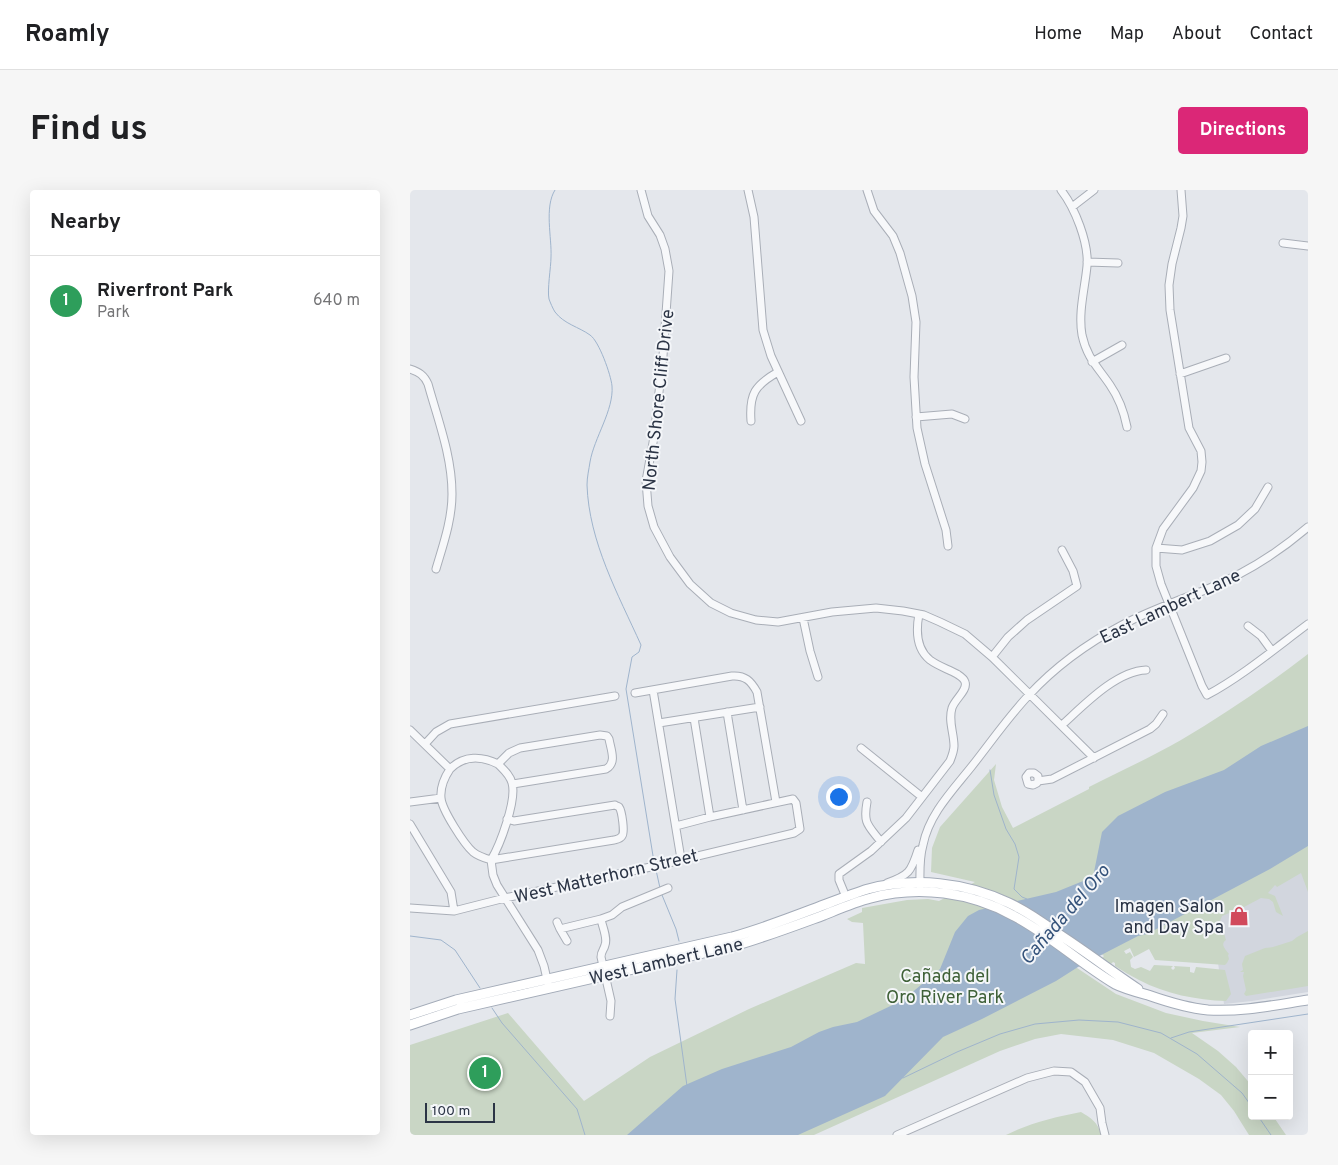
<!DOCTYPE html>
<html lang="en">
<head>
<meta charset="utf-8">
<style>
  :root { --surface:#fff; --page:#f6f6f6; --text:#202124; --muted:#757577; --line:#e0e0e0; --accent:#db2777 }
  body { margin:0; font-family:Overpass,sans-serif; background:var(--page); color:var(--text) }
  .controls { position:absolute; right:15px; bottom:15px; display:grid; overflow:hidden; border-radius:5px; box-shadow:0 5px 20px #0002 }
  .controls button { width:45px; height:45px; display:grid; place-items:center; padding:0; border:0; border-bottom:1px solid var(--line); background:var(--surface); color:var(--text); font:25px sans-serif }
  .scale { position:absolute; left:15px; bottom:12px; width:70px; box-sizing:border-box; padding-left:5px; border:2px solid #2b3445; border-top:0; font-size:14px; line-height:18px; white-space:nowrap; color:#2b3445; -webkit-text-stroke:4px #f4f6f9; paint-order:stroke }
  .you { position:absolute; left:428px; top:606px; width:18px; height:18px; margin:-12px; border:4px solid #fff; border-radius:50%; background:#1a73e8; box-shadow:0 0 0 8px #1a73e833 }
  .badge { display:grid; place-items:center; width:32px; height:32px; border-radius:50%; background:var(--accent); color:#fff; font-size:16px; font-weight:700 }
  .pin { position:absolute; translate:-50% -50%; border:2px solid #fff; box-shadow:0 1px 5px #0006 }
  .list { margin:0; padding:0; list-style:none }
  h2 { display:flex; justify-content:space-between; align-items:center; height:65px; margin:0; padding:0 20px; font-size:21px }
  h2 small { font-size:16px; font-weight:400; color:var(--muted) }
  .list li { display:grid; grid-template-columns:32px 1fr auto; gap:15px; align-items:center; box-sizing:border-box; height:90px; padding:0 20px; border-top:1px solid var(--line) }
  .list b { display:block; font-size:19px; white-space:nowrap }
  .list p { margin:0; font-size:16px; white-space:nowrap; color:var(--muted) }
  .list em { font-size:16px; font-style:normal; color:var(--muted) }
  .map { position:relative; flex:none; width:898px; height:945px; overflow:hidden; border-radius:5px }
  header { display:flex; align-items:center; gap:30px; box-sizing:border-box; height:70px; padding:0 25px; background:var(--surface); border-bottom:1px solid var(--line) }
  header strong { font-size:24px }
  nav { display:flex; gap:28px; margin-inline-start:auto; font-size:18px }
  .intro { display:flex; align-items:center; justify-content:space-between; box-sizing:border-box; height:120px; padding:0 30px }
  h1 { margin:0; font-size:35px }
  .button { padding:12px 22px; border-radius:5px; background:var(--accent); color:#fff; font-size:18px; font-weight:700 }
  main { display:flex; gap:30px; padding:0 30px }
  aside { flex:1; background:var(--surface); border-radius:5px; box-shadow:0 5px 20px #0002 }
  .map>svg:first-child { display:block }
  .built { fill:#d2d6de }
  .green { fill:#c9d6c5 }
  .water { fill:#9fb4cc }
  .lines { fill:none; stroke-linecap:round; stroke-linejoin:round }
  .stream { stroke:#9fb4cc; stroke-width:1 }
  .minor-casing { stroke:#a9aeb7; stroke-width:9 }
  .major-casing { stroke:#a3abb8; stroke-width:11 }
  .minor { stroke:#f7f8fa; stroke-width:7 }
  .major { stroke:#fff; stroke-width:9 }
  .labels { text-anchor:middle; stroke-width:4; stroke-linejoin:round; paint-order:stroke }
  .street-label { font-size:18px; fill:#2b3445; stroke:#f4f6f9 }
  .poi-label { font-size:18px; fill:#2b3445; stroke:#f4f6f9; text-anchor:end }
  .park-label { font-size:18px; fill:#3f6138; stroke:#f4f6f9 }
  .water-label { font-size:19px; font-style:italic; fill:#34527a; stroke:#f4f6f9 }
</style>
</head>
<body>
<header>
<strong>Roamly</strong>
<nav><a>Home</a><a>Map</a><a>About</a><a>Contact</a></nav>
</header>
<div class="intro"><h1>Find us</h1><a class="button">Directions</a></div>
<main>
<aside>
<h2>Nearby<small></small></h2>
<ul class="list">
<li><span class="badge" style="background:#2e9e5b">1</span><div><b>Riverfront Park</b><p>Park</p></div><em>640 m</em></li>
</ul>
</aside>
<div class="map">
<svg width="898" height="945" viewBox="0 0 898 945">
  <rect width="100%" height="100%" fill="#e4e7ec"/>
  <path class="built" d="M898,671v131l-56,9 -28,3 -13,-89z"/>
  <path class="green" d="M898,464v238l-7,-19 -24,14 -2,-2 -7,8 7,3 8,20 -7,-4 -3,-10 -4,-3 -8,-1 -17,9 -22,9 -2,5 3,2 -2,1 5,16c-6,4 -1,9 3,14l-1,1 1,4 -2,4 -2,2 -70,-5 -6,-11 -15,8 -4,-9 -6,3 2,3 4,-2 3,5 -3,3 1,7 4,2 6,-2 9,4 4,-6 19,1 -2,2 2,2 2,-2 -1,-2 16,1v5l4,1 2,-6 29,3 6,24 -5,7c-30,-1 -60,-7 -87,-21 -8,-4 -16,-9 -24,-14v-3l-2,-1 -2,2 -9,-6 2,-2 -7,-6 -50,-2 69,46 50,19 37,8 37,6 -48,6 26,18 18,16 16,19v30h21l13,19h-37l-15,-24 -13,-16 -22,-16 -45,-26 -41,-13 -52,-6 -26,5 -35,12 -186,84h-404v-90l98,-32 76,88 66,-44 99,-48 107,-46 9,1 -2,-41 -11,-1 -5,-3 15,-7v-4l45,-8 21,-1 11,2 36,-19 -44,-10 1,-24 8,-21 56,-63 -2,16 8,27 11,21 76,-39v-2c30,-15 62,-30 92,-47 44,-26 87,-55 127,-86z
    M898,741v55l-62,10 -2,-2 2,-4 -3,-14 1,-4h-4l3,-2 -1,-6 3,-8 20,-8 8,-1 19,-6 5,-4z
    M671,922c10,6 17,10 20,23h-95c24,-12 49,-18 75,-23z"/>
  <path class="water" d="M898,536v120l-38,23 -123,65 -9,2 -60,31 -22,14 -74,38 -39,18 -58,59 -87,39h-171l56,-49 39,-17 69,-22 28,-15 14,-5 24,-5 46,-22 37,-31 15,-37 13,-16 11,-6 77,-18 37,-15 9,-45 16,-16 47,-24 59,-22 37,-24z"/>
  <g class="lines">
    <path class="stream" d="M145,0c-11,17 -3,48 -4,67 0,10 -4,33 -2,42 1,3 4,10 6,13 9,12 24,15 35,23 9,6 21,40 22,51 2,24 -18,52 -22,76 -1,7 -3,15 -3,23 2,57 31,109 54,160l-2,7 -7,5 -6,32 28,173
      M580,580l4,25 12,34 9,15 4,13 -5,32 8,8 5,2
      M246,680l4,18
      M252,705l14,34 3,12
      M0,746l31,4 14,10 25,38
      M267,780l-2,29 12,87
      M82,818l10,15 75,86 8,26
      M761,848l18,-6 119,-18
      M493,888l54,-26 43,-18 35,-10 44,-4 39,2 43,11 36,21 45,39 10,14
      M848,926l13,19"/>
    <defs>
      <path id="minor" d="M231,0l7,26 12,19 5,14 4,22 -6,85 -9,81 -8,44 2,25 6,21 16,30 20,27 21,19 20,10 25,7 22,2 54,-10 44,-4 27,3 21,4 16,7 25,12 27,23 102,101
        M338,0l6,27 9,113 8,26 30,65
        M457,0l7,21 19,25 7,17 12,43 4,26 -2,55 3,51 8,36 21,66 2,16
        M651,0c14,18 28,53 26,76 -2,22 -9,46 -5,69 5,23 15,31 28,50 9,13 14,27 17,42
        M771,0l2,26 -2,12 -9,36 -3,21 1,25 19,118 12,23 1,11 -1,9 -8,17 -30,41 -7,19v18l5,18 41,102 5,9c34,-18 70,-48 101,-71
        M662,17l22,-17
        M873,53l25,3
        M677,72l31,1
        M682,172l30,-17
        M0,179c9,3 14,6 18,15 10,36 24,72 24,110 0,26 -9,51 -16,75
        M770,184l46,-16
        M506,227l36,-3 13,5
        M341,231c-2,-27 4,-36 27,-49
        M746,358l26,2 28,-9 28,-16 17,-16 13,-22
        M393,428l7,33 8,26
        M838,436l13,10 11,15
        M582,467l16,-20 19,-17 50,-34 -4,-15 -11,-21
        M243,500l28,169
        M225,503l97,-17c13,-1 19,5 25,16l19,110
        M317,522l16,98
        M284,528l16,99
        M249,533l101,-16
        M652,535c21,-19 54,-54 84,-55
        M0,540l40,39c-6,9 -10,18 -9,29 1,12 23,46 32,54 5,4 11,6 18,8l2,15 4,10 41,65 6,16 5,22
        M15,554l11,-12 14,-8 165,-28
        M451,558l61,49
        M40,579c14,-14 32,-13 48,-5l11,-11 11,-5 80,-13 7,1 2,3c2,11 8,24 -3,30l-93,15
        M628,591v-5l-4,-3h-5l-3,4 2,7 5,1 4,-2 1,-2 14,-2 98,-50 6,-5 7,-10
        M0,612l31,-4
        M457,612c-4,22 1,23 14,40
        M0,634l41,68 3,19
        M81,670l123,-20c4,-1 6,-1 8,-4 3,-3 0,-25 -3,-29 -1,-1 -3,-1 -4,-2l-101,16 -7,-2
        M81,670c9,-15 26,-60 21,-77 -2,-8 -8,-13 -14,-19
        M477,693c22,-8 24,-11 31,-33
        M510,696c0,-13 -1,-27 3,-41 6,-31 30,-55 49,-79 19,-24 36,-49 57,-71 26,-28 59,-52 93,-70 27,-14 55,-24 83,-35 37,-15 73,-37 103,-63
        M436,707l-7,-17v-6l32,-23 35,-33 44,-57c2,-5 4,-10 4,-15 0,-13 -6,-25 -2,-38 3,-9 16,-18 13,-26 -1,-4 -5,-6 -8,-8 -9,-5 -19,-8 -27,-14 -14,-11 -14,-30 -11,-46
        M0,718l44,3 51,-13 155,-33 134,-32 6,-4 -4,-26 -3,-4 -83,18 -34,9
        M191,729l11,-4 10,-8 46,-19
        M147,732l3,7 41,-10c1,7 7,19 4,26 -1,5 -4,6 -4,12l10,44 -1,15
        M150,739l7,12
        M487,945l130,-57 27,-7 17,1 14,10 15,26 2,15 3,12"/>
      <path id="major" d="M0,825l46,-15 276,-63c33,-9 65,-22 97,-34 13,-5 26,-10 39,-14 47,-12 97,-7 141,14 17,8 33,19 48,30 28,18 54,38 81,56
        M0,835l48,-16 276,-63c31,-9 60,-20 90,-31 15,-6 31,-13 47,-17 47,-13 100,-6 143,18 36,19 66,47 101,68 10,5 22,8 33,11 20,7 39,13 60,15 34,2 67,-5 100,-10"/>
    </defs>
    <use href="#minor" class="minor-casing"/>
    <use href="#major" class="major-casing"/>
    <use href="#minor" class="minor"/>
    <use href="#major" class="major"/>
  </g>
  <defs>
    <symbol id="shop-bare" viewBox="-9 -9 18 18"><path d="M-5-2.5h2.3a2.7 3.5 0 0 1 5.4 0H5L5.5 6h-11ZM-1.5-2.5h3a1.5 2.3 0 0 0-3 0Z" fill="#d1495b" stroke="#f4f6f9" stroke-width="2.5" paint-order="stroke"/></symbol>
  </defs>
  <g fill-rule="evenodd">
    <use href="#shop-bare" x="815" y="712" width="28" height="28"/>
  </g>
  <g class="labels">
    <g class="street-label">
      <text transform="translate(248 210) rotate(-84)" y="6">North Shore Cliff Drive</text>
      <text transform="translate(760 416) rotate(-25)" y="6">East Lambert Lane</text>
      <text transform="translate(196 686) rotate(-13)" y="6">West Matterhorn Street</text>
      <text transform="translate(256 771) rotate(-13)" y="6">West Lambert Lane</text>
    </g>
    <g class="poi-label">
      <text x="814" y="722">Imagen Salon<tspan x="814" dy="21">and Day Spa</tspan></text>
    </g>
    <g class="park-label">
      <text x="535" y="792">Cañada del<tspan x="535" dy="21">Oro River Park</tspan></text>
    </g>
    <g class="water-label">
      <text transform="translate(654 724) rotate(-49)" y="7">Cañada del Oro</text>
    </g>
  </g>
</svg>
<div class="controls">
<button>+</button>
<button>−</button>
</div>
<div class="scale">100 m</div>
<div class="you"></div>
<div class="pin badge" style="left:75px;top:883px;background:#2e9e5b">1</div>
</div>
</main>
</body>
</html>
